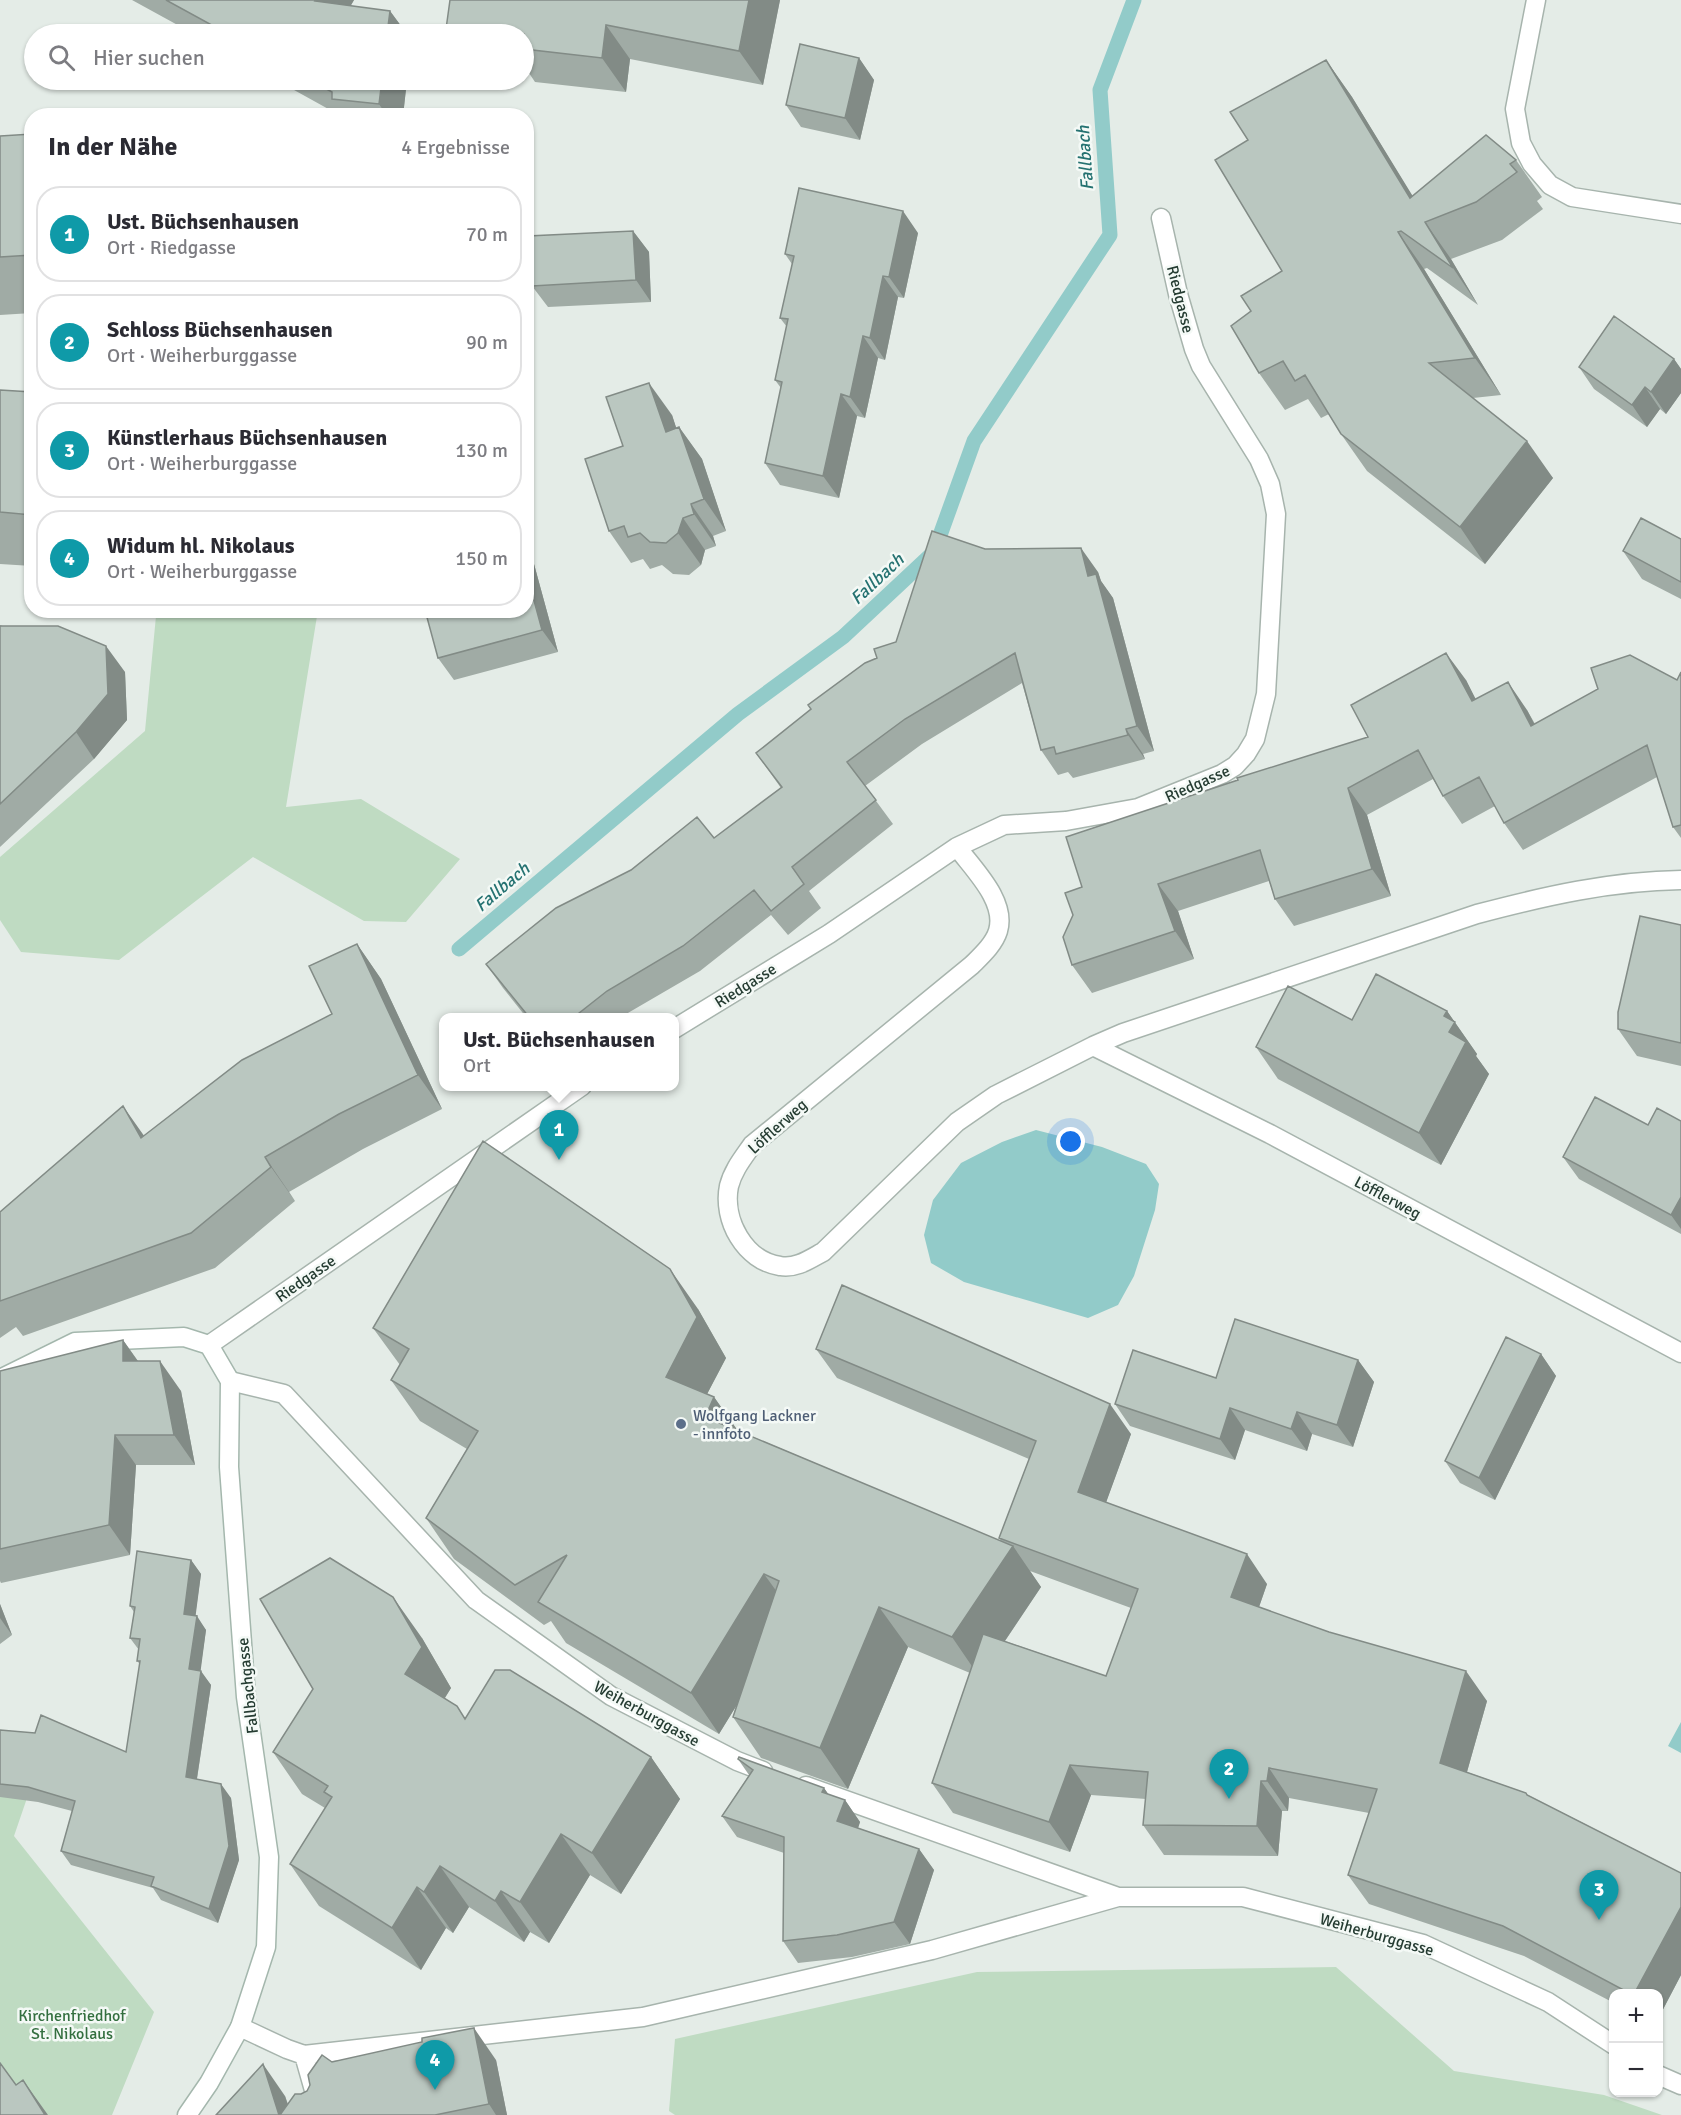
<!DOCTYPE html>
<html lang="de">
<head>
<meta charset="utf-8">
<style>
  :root { --surface:#fff; --page:#f2f2f3; --text:#2b2b33; --muted:#7c7c81; --line:#e1e1e2; --accent:#e4726a }
  body { margin:0; font-family:Signika,sans-serif; background:var(--page); color:var(--text) }
  .controls { position:absolute; right:18px; bottom:18px; display:grid; overflow:hidden; border-radius:12px; box-shadow:0 2px 4px #0004 }
  .controls button { width:54px; height:54px; display:grid; place-items:center; padding:0; border:0; border-bottom:2px solid var(--line); background:var(--surface); color:var(--text); font:30px sans-serif }
  .you { position:absolute; left:1071px; top:1142px; width:21px; height:21px; margin:-15px; border:4px solid #fff; border-radius:50%; background:#1a73e8; box-shadow:0 0 0 9px #1a73e833 }
  .badge { display:grid; place-items:center; width:39px; height:39px; border-radius:50%; background:var(--accent); color:#fff; font-size:20px; font-weight:700 }
  .pin { position:absolute; translate:-50% -50px; filter:drop-shadow(0 2px 3px #0008) }
  .pin::after { content:''; position:absolute; top:32px; width:21px; height:18px; background:inherit; clip-path:polygon(0 0,100% 0,50% 100%) }
  .popup { position:absolute; left:439px; top:1013px; width:240px; height:78px; box-sizing:border-box; display:grid; place-content:center; border-radius:12px; background:var(--surface); filter:drop-shadow(0 2px 4px #0005); font-size:20px; white-space:nowrap; color:var(--muted) }
  .popup b { font-size:22px; color:var(--text) }
  .popup::after { content:''; position:absolute; left:50%; top:100%; margin-left:-12px; border:12px solid transparent; border-top-color:var(--surface) }
  .list { margin:0; padding:0; list-style:none }
  h2 { display:flex; justify-content:space-between; align-items:center; height:78px; margin:0; padding:0 24px; font-size:26px }
  h2 small { font-size:20px; font-weight:400; color:var(--muted) }
  .list li { display:grid; grid-template-columns:39px 1fr auto; gap:18px; align-items:center; box-sizing:border-box; height:96px; margin:0 12px 12px; padding:0 12px; border:2px solid var(--line); border-radius:24px }
  .list b { display:block; font-size:22px; white-space:nowrap }
  .list p { margin:0; font-size:20px; white-space:nowrap; color:var(--muted) }
  .list em { font-size:20px; font-style:normal; color:var(--muted) }
  .icon { flex:none; width:33px; height:33px; fill:none; stroke:currentColor; stroke-width:2; stroke-linecap:round; stroke-linejoin:round }
  .map { position:relative; flex:none; width:1681px; height:2115px; overflow:hidden }
  .search { position:absolute; background:var(--surface); box-shadow:0 2px 4px #0004; left:24px; top:24px; width:510px; height:66px; display:flex; align-items:center; gap:15px; box-sizing:border-box; padding:0 21px; border-radius:33px; color:var(--muted); font-size:22px }
  .panel { position:absolute; background:var(--surface); box-shadow:0 2px 4px #0004; left:24px; top:108px; width:510px; height:510px; border-radius:24px }
  .map>svg:first-child { display:block }
  .green { fill:#bfdbc2 }
  .water { fill:#92cbc9 }
  .lines { fill:none; stroke-linecap:round; stroke-linejoin:round }
  .stream { stroke:#92cbc9; stroke-width:15 }
  .lane-casing { stroke:#a7b4ad; stroke-width:21 }
  .street-casing { stroke:#a7b4ad; stroke-width:21 }
  .secondary-casing { stroke:#a4b7ad; stroke-width:21 }
  .lane { stroke:#fff; stroke-width:18 }
  .street { stroke:#fff; stroke-width:18 }
  .secondary { stroke:#fff; stroke-width:18 }
  .wall { fill:#a0aba5; fill-rule:evenodd }
  .shaded-wall { fill:#828b86 }
  .building { fill:#bac7c0; stroke:#828b86; stroke-width:1.5 }
  .service-dot { fill:#5c6f8a; stroke:#f4f9f6; stroke-width:2 }
  .labels { text-anchor:middle; stroke-width:5; stroke-linejoin:round; paint-order:stroke }
  .street-label { font-size:16px; fill:#253c32; stroke:#f4f9f6 }
  .service-label { font-size:16px; fill:#4e5e75; stroke:#f4f9f6; text-anchor:start }
  .park-label { font-size:16px; fill:#336f3f; stroke:#f4f9f6 }
  .water-label { font-size:18px; font-style:italic; fill:#257271; stroke:#f4f9f6 }
</style>
</head>
<body>
<div class="map">
<svg width="1681" height="2115" viewBox="0 0 1681 2115">
  <rect width="100%" height="100%" fill="#e4ece7"/>
  <path class="green" d="M318,610l-32,197 75,-8 99,60 -54,63 -42,-1 -111,-64 -134,103 -98,-8 -21,-32v-63l145,-126 11,-115 6,-6z
    M0,1742l31,4 -5,55 -12,35 140,176 -42,103h-75l-37,-51z
    M1336,1967l118,104 150,24 58,20h-987l-6,-4 6,-72 302,-67z"/>
  <path class="water" d="M1036,1130l66,17 44,17 13,20 -4,26 -21,66 -16,29 -30,13 -124,-36 -33,-19 -7,-28 9,-35 28,-37 41,-21z
    M1681,1722v31l-13,-7z"/>
  <g class="lines">
    <path class="stream" d="M459,949l279,-235 105,-77 91,-85 40,-111 136,-206 -10,-145 34,-90"/>
    <defs>
      <path id="lane" d="M1536,0l-21,109 6,34 11,21 18,21 22,12 109,17"/>
      <path id="street" d="M957,847c16,22 50,54 41,84 -4,13 -16,24 -26,34l-220,180c-9,13 -19,25 -23,41 -7,34 16,75 51,80 16,3 30,-7 43,-14l134,-130 39,-27 97,-49 30,-13 354,-119c68,-18 134,-33 204,-34
        M674,1029l155,-95 128,-87 47,-22 62,-4 72,-13 84,-34 13,-8 11,-12 9,-15 11,-45 10,-180 -6,-30 -11,-25 -58,-93 -7,-17 -16,-55 -17,-76
        M1093,1046l177,88 411,219
        M209,1345l373,-259
        M230,1381l54,13 192,206 135,96 126,65 26,10
        M806,1786l312,111
        M240,2027l47,22 17,6 339,-38 289,-67 186,-53h125l180,47 125,58 66,43
        M304,2055l17,60
        M1658,2075l23,10"/>
      <path id="secondary" d="M0,1379l75,-37 109,-5 25,8 21,36 -1,86 17,230 23,160 -3,90 -26,80 -31,56 -22,32"/>
    </defs>
    <use href="#lane" class="lane-casing"/>
    <use href="#street" class="street-casing"/>
    <use href="#secondary" class="secondary-casing"/>
    <use href="#lane" class="lane"/>
    <use href="#street" class="street"/>
    <use href="#secondary" class="secondary"/>
  </g>
  <path class="wall" d="M132,0h222l-4,6 40,5 17,23h-213z
    M780,0l-17,85 -133,-26 -4,33 -91,-10 -8,-12h-3v-36h-74l-4,-5z
    M859,58l15,22 -14,60 -59,-13 -15,-22z
    M1326,60l26,37 60,99 104,-36 26,37 -5,4 6,8 -41,31 -51,19 27,46 -51,-37 -3,1 77,126 -28,3 80,80 -68,86 -118,-93 -26,-37 -12,-20 -8,4 -13,-19 -23,11 -26,-37 -8,-62 31,-40 -34,-131z
    M276,80h131l-4,36h-62z
    M32,134v179l-32,2v-179z
    M633,231l16,21 2,50 -103,5 -16,-21z
    M918,233l-14,65 -6,-1 -13,63 -7,-2 -13,60 -8,-2 -18,82 -59,-13 -15,-22 16,-75 -6,-8 12,-53 -7,-9 12,-54 -7,-10z
    M1674,359l7,10v24l-15,21 -6,-5 -13,18 -53,-38 -15,-22z
    M0,390l32,2v174l-32,-2z
    M672,415l4,13 3,-1 23,32 24,72 -13,5 3,10 -11,4 -4,15 -12,10 -16,-1 -11,-9 -12,4 -7,-10 -12,4 -22,-32 14,-85z
    M1681,539v60l-39,-20 -19,-28z
    M985,549l113,23 3,9 12,17 41,153 -11,3 2,5 -72,19 -5,-6 -10,3 -17,-25 -19,-67 -100,61 -57,42 28,38 -84,67 12,17 -33,27 -17,-20 -71,56 -79,46h-95l-23,-29 -17,-24 228,-126 67,-50 -25,-35 140,-111z
    M531,553l27,99 -104,28 -16,-22z
    M0,625l125,47 2,48 -33,39 -94,88z
    M1681,672v166l-8,-11 -16,-50 -134,73 -19,-27 -9,-17 -33,18 -19,-28 -10,-17 -66,36 24,81 -97,30 -19,-27 -6,-18 -91,30 16,48 -102,34 -20,-28 1,-50 9,-28 286,-150 98,-57 9,19 52,11 8,14 142,-44z
    M1681,925v141l-44,-10 -19,-27z
    M357,944l24,35 61,130 -79,40 -74,43 6,9 -80,67 -192,68 -7,-9 -16,11v-126l144,-76 188,-122z
    M1447,1011l30,43 -1,2 13,18 -48,91 -163,-86 -22,-32 96,-27z
    M1681,1121v113l-102,-55 -16,-22 85,-32z
    M698,1309l28,49 -19,36 7,3 23,33 265,112 -3,-4 30,-79 -192,-81 -21,-29 315,85 -25,68 161,82 -8,23 228,94 -20,71 59,21 2,2 153,78v102l-22,42v-23h-45v9l-90,-47 -155,-52 -21,-29 21,-62 -80,-15 -1,13h-6l-4,45 -114,-1 -21,-30 3,-26 -55,-4 -21,57 -117,-39 -21,-30 38,-110 -62,-26 -60,142 -87,-31 -28,-41 3,-11 -17,28 -153,-91 -15,-22 -7,4 -90,-66 -28,-41 41,-69 -47,-28 -29,-41 9,-15 -27,-37zM1030,1571l101,37 -25,68 -101,-35 36,-54z
    M123,1340l15,21 43,30 14,74h-59l-6,90 -129,28 -1,-2v-210z
    M1541,1354l15,22 -61,124 -35,-17 -15,-22z
    M1358,1360l16,22 -21,65 -41,-13 -5,17 -62,-21 -10,30 -105,-34 -15,-22 101,-26z
    M191,1560l10,14 -6,42 11,14 -6,41 11,14 -14,94 34,19 8,62 -21,63 -57,-23 -8,-12 -82,-23 -10,-14 11,-40 -34,-9 -38,-5v-67l126,22 14,-88 -3,-3 2,-11 -9,-12 4,-26 -4,-6z
    M0,1604l12,31 -12,9z
    M422,1638l29,50 -6,10 20,20 186,39 29,42 -59,95 -31,-19 -41,68 -19,-11 -6,10 -55,-35 -16,26 -7,-5 -25,42 -102,-64 -29,-42 35,-56 -23,-14 -29,-42z
    M738,1759l86,29 5,7 16,5 15,22 -2,6 61,21 15,21 -24,74 -58,13 -54,6 -15,-22 1,-88 -47,-16 -15,-21 27,-41z
    M496,2060l11,55h-291l69,-19 3,8 19,-13 25,-29z"/>
  <path class="shaded-wall" d="M316,0h38l-18,32 -21,-31z
    M749,0h31l-17,85 -24,-34z
    M390,11l17,23h-20z
    M606,25l24,34 -4,33 -24,-34z
    M859,58l15,22 -14,60 -15,-22z
    M1326,60l26,37 76,124 -18,-23z
    M382,80h25l-4,36h-16l-8,-12z
    M903,211l15,22 -14,65 -15,-21z
    M1425,222l26,37 27,46 -25,-37z
    M633,231l16,21 2,50 -15,-22z
    M1398,232l26,37 77,126 -26,-37z
    M883,276l15,21 -13,63 -15,-22z
    M863,336l15,22 -13,60 -15,-21z
    M1674,359l7,10v24l-15,21 -15,-22z
    M649,383l23,32 16,48 -22,-31z
    M1645,387l15,22 -13,18 -15,-22z
    M841,394l16,22 -18,82 -16,-22z
    M679,427l23,32 24,72 -22,-32z
    M1527,441l26,37 -68,86 -25,-37z
    M691,504l22,32 3,10 -22,-32z
    M683,518l22,32 -4,15 -23,-32z
    M526,546l5,7 27,99 -16,-22 -16,-59z
    M1081,548l17,24 3,9 12,17 41,153 -17,-25 -49,-150z
    M106,646l19,26 2,48 -33,39 -18,-27z
    M1446,653l20,27 25,49 -19,-28z
    M1508,682l19,28 23,44 -19,-28z
    M1126,729l17,25 2,5 -17,-24z
    M1348,788l19,27 24,81 -19,-27z
    M1158,884l20,27 16,48 -19,-28z
    M357,944l24,35 61,130 -24,-34z
    M1447,1011l30,43 -1,2 13,18 -48,91 -22,-32 30,-101 -5,-16z
    M123,1106l24,34 -6,-2z
    M265,1157l24,35 6,9 -24,-34z
    M1681,1197v32l-10,-14z
    M670,1269l28,40 28,49 -31,59 -29,-40z
    M123,1340l21,30 -21,-9z
    M1541,1354l15,22 -61,124 -16,-22z
    M1358,1360l16,22 -21,65 -16,-22z
    M160,1361l21,30 14,74 -21,-30z
    M714,1397l29,41 -38,-21z
    M1110,1404l21,30 -32,88 -21,-30z
    M1230,1408l15,22 -10,30 -15,-21z
    M1297,1412l15,22 -5,17 -16,-22z
    M115,1435l21,30 -6,90 -21,-30z
    M1013,1546l28,41 -61,91 -28,-41z
    M1247,1554l20,30 -15,43 -21,-30z
    M191,1560l10,14 -7,54 -10,-14z
    M764,1574l29,40 -74,120 -28,-41z
    M393,1597l29,41 29,50 -17,27 -29,-41z
    M0,1604l12,31 -12,-17z
    M879,1607l29,40 -60,142 -28,-41z
    M197,1616l9,14 -7,53 -10,-14z
    M201,1671l10,14 -16,106 -9,-14z
    M1466,1671l21,30 -26,92 -21,-30z
    M651,1757l29,42 -59,95 -29,-41z
    M1070,1765l21,30 -21,57 -21,-30z
    M1269,1768l20,30 -1,13 -21,-30z
    M1261,1781l21,30 -4,45 -21,-30z
    M221,1784l10,14 8,62 -21,63 -9,-14z
    M824,1788l15,22 -17,-18z
    M845,1800l15,22 -7,21 -16,-22z
    M561,1834l29,41 -41,68 -29,-41z
    M919,1849l15,21 -24,74 -16,-22z
    M440,1866l29,41 -16,26 -29,-41z
    M417,1887l29,41 -25,42 -29,-42z
    M501,1891l29,41 -6,10 -29,-41z
    M1681,1907v68l-22,42v-23h-25z
    M474,2028l22,32 11,55h-11l-7,-11z
    M263,2064l22,32 6,19h-12z
    M23,2080l25,35h-3z"/>
  <path class="building" d="M166,0h150l-1,1 75,10 -3,23h-159z
    M450,0h299l-10,51 -133,-26 -4,33 -78,-9v-15h-32l-46,-5z
    M800,44l59,14 -14,60 -59,-13z
    M1326,60l84,138 76,-63 30,25 -6,4 7,8 -41,30 -51,20 28,46 -52,-37 -3,1 77,126 -46,5 98,78 -67,86 -119,-93 -36,-59 -10,6 -12,-20 -24,12 -28,-47 20,-15 -10,-15 41,-25 -67,-111 33,-20 -18,-28z
    M310,80h72l-3,24 -47,-5v-7z
    M32,134v121l-32,2v-121z
    M799,188l104,23 -14,66 -6,-1 -13,62 -7,-2 -13,61 -9,-3 -18,82 -58,-13 17,-81 -7,-2 13,-61 -8,-1 14,-62 -9,-2z
    M633,231l3,49 -104,6 -4,-50z
    M1614,316l60,43 -23,33 -6,-5 -13,18 -53,-38z
    M649,383l17,49 13,-5 25,72 -13,5 3,10 -11,4 -5,15 -12,10 -16,-1 -10,-9 -12,4 -4,-11 -15,5 -24,-72 38,-13 -17,-49z
    M0,390l32,2v123l-32,-3z
    M1641,518l40,21v43l-58,-31z
    M932,531l53,18 96,-1 7,28 8,-2 41,152 -11,3 2,6 -72,19 -2,-7 -13,3 -26,-97 -110,66 -58,43 29,38 -84,67 12,17 -33,27 -17,-21 -71,56 -76,45 -33,26h-45l-43,-53 70,-56 75,-38 66,-53 17,21 68,-51 -26,-34 55,-44 -3,-4 57,-42 12,-5 -3,-9 22,-7z
    M526,571l16,59 -104,28 -13,-48h101z
    M0,626h58l48,20 2,48 -32,38 -76,72z
    M1446,653l26,48 36,-19 23,44 67,-37 -7,-21 39,-13 47,25 4,-8v153l-8,2 -26,-82 -143,78 -25,-46 -36,19 -25,-46 -70,38 24,81 -97,30 -15,-49 -102,34 17,47 -103,34 -9,-28 10,-22 -8,-22 17,-6 -16,-50 172,-57 -1,-2 131,-41 -17,-32z
    M1640,916l41,9v118l-63,-14v-17z
    M357,944l61,131 -79,39 -74,43 6,10 -80,66 -191,68v-89l123,-106 18,32 101,-78 90,-46 -23,-48z
    M1376,974l71,37 -3,5 11,6 -6,10 17,10 -47,91 -163,-86 32,-61 64,34z
    M1595,1097l53,28 9,-17 24,13v76l-10,18 -108,-58z
    M483,1141l187,128 27,48 -31,60 48,20 -9,20 308,129 -61,91 -73,-30 -59,141 -87,-31 46,-136 -15,-7 -73,119 -153,-91 29,-47 -52,30 -89,-67 52,-87 -87,-51 18,-31 -36,-21z
    M842,1285l268,119 -32,88 169,62 -16,43 98,35 137,39 -26,92 86,30 1,2 154,78v34l-47,87h-3l-128,-68 -155,-51 29,-86 -108,-21 -2,13h-6l-4,45 -114,-1 5,-53 -78,-7 -21,57 -117,-39 51,-149 123,42 32,-87 -139,-51 37,-97 -220,-92z
    M1235,1319l123,41 -21,65 -40,-13 -6,17 -61,-21 -10,31 -105,-35 18,-54 83,28z
    M1506,1337l35,17 -62,124 -34,-17z
    M123,1340v21h37l14,74h-59l-6,90 -109,24v-178z
    M137,1551l54,9 -7,54 13,2 -8,53 12,2 -15,106 35,7 8,62 -20,63 -58,-23 3,-9 -93,-26 14,-50 -47,-14 -28,-3v-54l35,3 6,-18 85,37 14,-91h-3l3,-22 -10,-1 5,-31 -5,-1z
    M330,1558l63,39 29,50 -17,27 52,32 8,13 30,-49h15l141,87 -59,96 -31,-19 -41,68 -19,-11 -6,10 -55,-35 -16,26 -7,-5 -25,41 -102,-64 42,-67 -8,-5 4,-6 -55,-34 40,-63 -53,-90z
    M739,1757l85,31 -2,4 23,8 -8,21 82,28 -25,73 -57,13 -54,6 1,-104 -62,-21 31,-46 -15,-11z
    M474,2028l15,76 -54,11h-155l15,-21h6l6,-3 3,-6 -2,-10 14,-20 10,7 90,-20v-4z
    M0,2063l16,22 7,-5 22,35h-45z
    M263,2064l16,51h-63z"/>
  <circle class="service-dot" cx="681" cy="1424" r="6"/>
  <g class="labels">
    <g class="street-label">
      <text transform="translate(1181 299) rotate(76)" y="6">Riedgasse</text>
      <text transform="translate(1197 783) rotate(-24)" y="6">Riedgasse</text>
      <text transform="translate(745 985) rotate(-32)" y="6">Riedgasse</text>
      <text transform="translate(777 1126) rotate(-42)" y="6">Löfflerweg</text>
      <text transform="translate(1388 1197) rotate(28)" y="6">Löfflerweg</text>
      <text transform="translate(305 1278) rotate(-35)" y="6">Riedgasse</text>
      <text transform="translate(247 1686) rotate(-96)" y="6">Fallbachgasse</text>
      <text transform="translate(647 1713) rotate(29)" y="6">Weiherburggasse</text>
      <text transform="translate(1377 1934) rotate(16)" y="6">Weiherburggasse</text>
    </g>
    <g class="service-label">
      <text x="693" y="1421">Wolfgang Lackner<tspan x="693" dy="18">- innfoto</tspan></text>
    </g>
    <g class="park-label">
      <text x="72" y="2021">Kirchenfriedhof<tspan x="72" dy="18">St. Nikolaus</tspan></text>
    </g>
    <g class="water-label">
      <text transform="translate(1085 158) rotate(-94)" y="6">Fallbach</text>
      <text transform="translate(877 579) rotate(-43)" y="6">Fallbach</text>
      <text transform="translate(502 887) rotate(-40)" y="6">Fallbach</text>
    </g>
  </g>
</svg>
<div class="controls">
<button>+</button>
<button>−</button>
</div>
<div class="you"></div>
<div class="pin badge" style="left:559px;top:1160px;background:#0f9aa8">1</div>
<div class="popup"><b>Ust. Büchsenhausen</b>Ort</div>
<div class="pin badge" style="left:1229px;top:1799px;background:#0f9aa8">2</div>
<div class="pin badge" style="left:1599px;top:1920px;background:#0f9aa8">3</div>
<div class="pin badge" style="left:435px;top:2090px;background:#0f9aa8">4</div>
<div class="search"><svg class="icon" aria-label="search" viewBox="0 0 24 24"><circle cx="10" cy="10" r="6"/><path d="M15 15l6 6"/></svg>Hier suchen</div>
<section class="panel">
<h2>In der Nähe<small>4 Ergebnisse</small></h2>
<ul class="list">
<li><span class="badge" style="background:#0f9aa8">1</span><div><b>Ust. Büchsenhausen</b><p>Ort · Riedgasse</p></div><em>70 m</em></li>
<li><span class="badge" style="background:#0f9aa8">2</span><div><b>Schloss Büchsenhausen</b><p>Ort · Weiherburggasse</p></div><em>90 m</em></li>
<li><span class="badge" style="background:#0f9aa8">3</span><div><b>Künstlerhaus Büchsenhausen</b><p>Ort · Weiherburggasse</p></div><em>130 m</em></li>
<li><span class="badge" style="background:#0f9aa8">4</span><div><b>Widum hl. Nikolaus</b><p>Ort · Weiherburggasse</p></div><em>150 m</em></li>
</ul>
</section>
</div>
</body>
</html>
